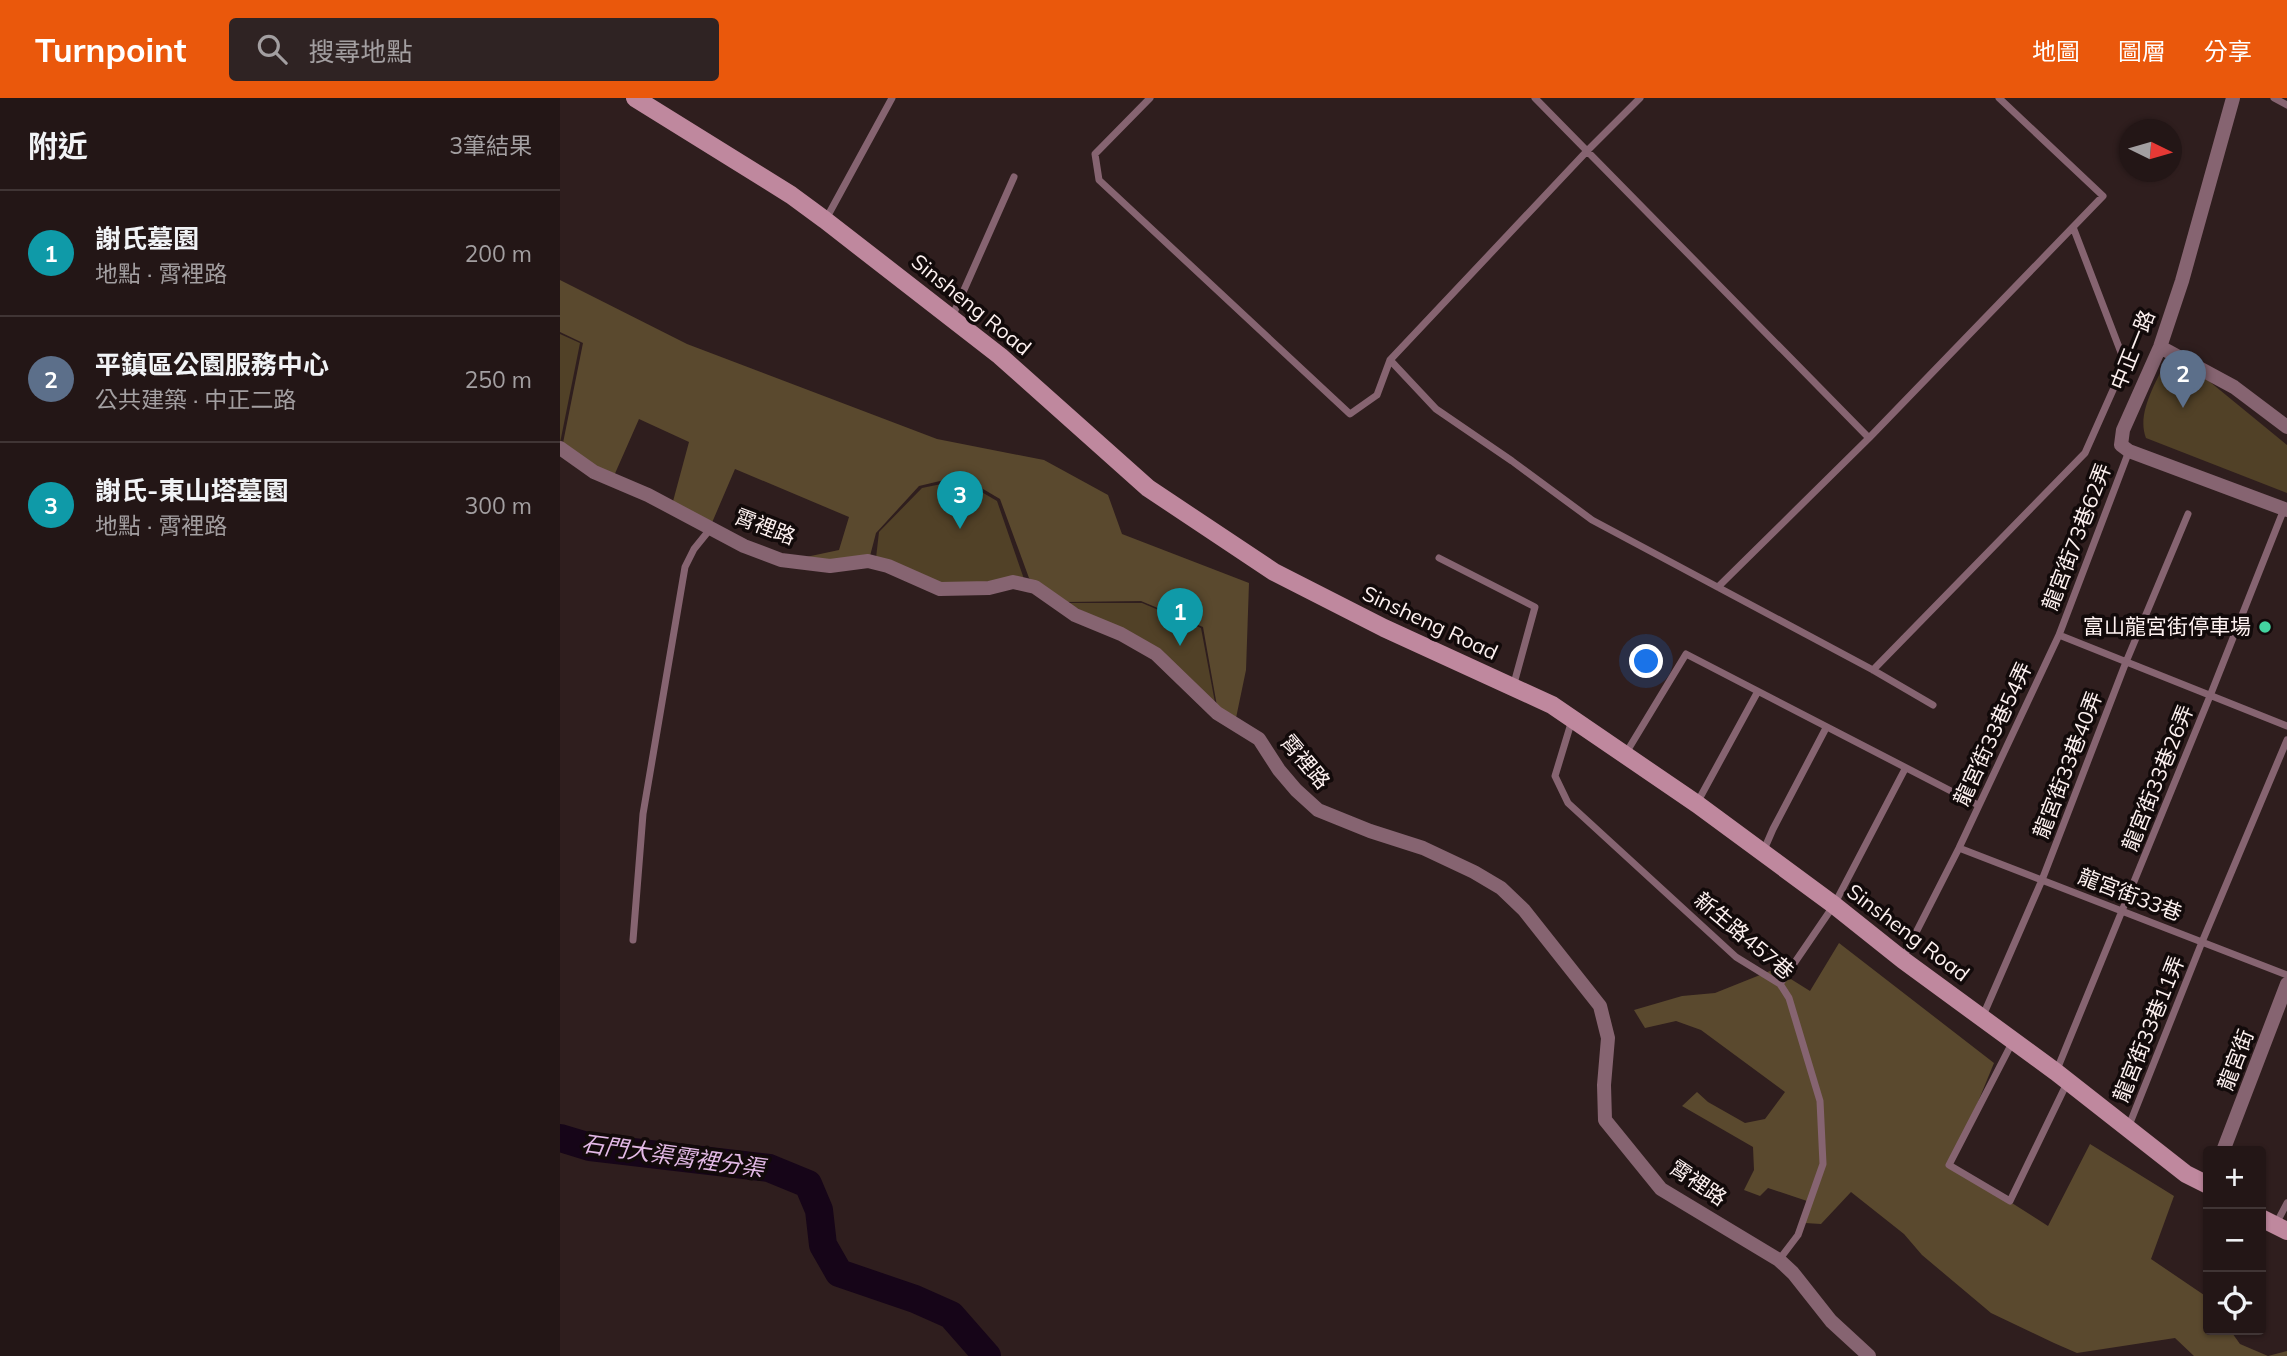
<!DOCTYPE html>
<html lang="zh-TW">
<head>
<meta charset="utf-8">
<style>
  :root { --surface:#231616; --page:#2f2323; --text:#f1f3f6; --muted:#a39fa1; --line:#403535; --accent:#ea580c }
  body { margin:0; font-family:Mulish,"Noto Sans TC",sans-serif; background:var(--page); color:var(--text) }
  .controls { position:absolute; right:21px; bottom:21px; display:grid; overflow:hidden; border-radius:7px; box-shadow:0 2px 5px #0004 }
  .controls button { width:63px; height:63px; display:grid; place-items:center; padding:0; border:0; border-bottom:2px solid var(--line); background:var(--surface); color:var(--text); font:35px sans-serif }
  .compass { position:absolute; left:1559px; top:21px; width:63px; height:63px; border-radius:50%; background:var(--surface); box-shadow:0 2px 5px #0004; rotate:95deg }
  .you { position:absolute; left:1087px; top:564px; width:24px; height:24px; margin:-18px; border:5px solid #fff; border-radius:50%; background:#1a73e8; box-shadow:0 0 0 10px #1a73e833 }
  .badge { display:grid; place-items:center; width:46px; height:46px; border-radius:50%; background:var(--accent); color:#fff; font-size:23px; font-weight:700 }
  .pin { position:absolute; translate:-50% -58px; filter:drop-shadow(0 2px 4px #0008) }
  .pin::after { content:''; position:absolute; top:37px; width:24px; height:21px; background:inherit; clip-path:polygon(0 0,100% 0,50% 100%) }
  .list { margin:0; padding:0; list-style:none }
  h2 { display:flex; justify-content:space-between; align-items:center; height:91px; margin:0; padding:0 28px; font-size:30px }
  h2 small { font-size:23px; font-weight:400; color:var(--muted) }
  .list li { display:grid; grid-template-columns:46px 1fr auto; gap:21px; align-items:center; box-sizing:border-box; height:126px; padding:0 28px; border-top:2px solid var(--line) }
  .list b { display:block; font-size:26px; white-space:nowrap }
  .list p { margin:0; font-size:23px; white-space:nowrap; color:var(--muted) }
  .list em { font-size:23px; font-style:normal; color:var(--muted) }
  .icon { flex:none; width:38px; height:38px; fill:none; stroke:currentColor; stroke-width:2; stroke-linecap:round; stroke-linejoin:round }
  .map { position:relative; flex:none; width:1727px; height:1258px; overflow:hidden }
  header { display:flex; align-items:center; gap:42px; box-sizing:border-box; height:98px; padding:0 35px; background:var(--accent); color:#fff }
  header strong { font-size:33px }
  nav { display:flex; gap:38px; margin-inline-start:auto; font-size:24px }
  .search { width:490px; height:63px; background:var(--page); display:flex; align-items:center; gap:18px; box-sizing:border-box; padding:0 24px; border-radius:7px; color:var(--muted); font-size:26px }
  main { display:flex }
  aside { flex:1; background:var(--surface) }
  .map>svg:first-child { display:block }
  .green { fill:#514127 }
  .forest { fill:#5a492e }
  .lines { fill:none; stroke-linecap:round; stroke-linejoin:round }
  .river { stroke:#160518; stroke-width:28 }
  .lane { stroke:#866471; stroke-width:7 }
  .street { stroke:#866471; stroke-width:14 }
  .secondary { stroke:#bf889e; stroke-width:18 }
  .poi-dot { fill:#43d4a0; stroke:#120a0a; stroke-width:2.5 }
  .labels { text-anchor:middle; stroke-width:7; stroke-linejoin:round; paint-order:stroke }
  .street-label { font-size:21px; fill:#fdf1f0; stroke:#120a0a }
  .poi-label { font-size:21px; fill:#fdf1f0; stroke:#120a0a; text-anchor:end }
  .water-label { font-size:23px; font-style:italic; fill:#e3b9e6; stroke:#120a0a }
</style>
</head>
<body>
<header>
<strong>Turnpoint</strong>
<div class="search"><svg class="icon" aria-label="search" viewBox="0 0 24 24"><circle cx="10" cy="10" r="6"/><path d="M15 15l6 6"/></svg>搜尋地點</div>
<nav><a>地圖</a><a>圖層</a><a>分享</a></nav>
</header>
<main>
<aside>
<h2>附近<small>3筆結果</small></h2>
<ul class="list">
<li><span class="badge" style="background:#0f9aa8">1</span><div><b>謝氏墓園</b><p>地點 · 霄裡路</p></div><em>200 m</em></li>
<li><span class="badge" style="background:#5c6f8a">2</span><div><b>平鎮區公園服務中心</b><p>公共建築 · 中正二路</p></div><em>250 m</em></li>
<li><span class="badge" style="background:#0f9aa8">3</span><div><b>謝氏-東山塔墓園</b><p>地點 · 霄裡路</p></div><em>300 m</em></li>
</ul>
</aside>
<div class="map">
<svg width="1727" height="1258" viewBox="0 0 1727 1258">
  <rect width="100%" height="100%" fill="#2f1e1e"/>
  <path class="green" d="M0,236l20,9 -20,100z
    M1607,261h15l105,86v48l-141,-55c-10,-25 11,-57 21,-79z
    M401,382l36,21 27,78c-25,-3 -55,10 -77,6 -27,-5 -43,-25 -71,-27l3,-26 43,-44z
    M507,505h75l59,25 15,80 -61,-60z"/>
  <path class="forest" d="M0,182l127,64 250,95 107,21 64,35 14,39 127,49 -3,87 -10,48 -19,-12 -14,-79 -62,-26 -76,1 -36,-24 -29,-79 -39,-23 -42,10 -43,47 -6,23 -40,9 -38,-5 47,-10 10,-33 -114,-48 -24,56 -39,-20 17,-63 -50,-23 -26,59 -50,-35 20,-100 -23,-11z
    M1279,845l155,120 -42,102 96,61 42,-82 84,52 -23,63 56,38 1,33h22l10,14 28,12 19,-5v5h-93l-19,-18 -98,15 -23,-10 -63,-30 -69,-58 -18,-21 -53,-42 -30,32 -16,-1 5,-21 -42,-14 -8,8 -16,-6 10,-20 -1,-23 -71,-41 15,-14 11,10 37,21 20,-4 20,-27 -84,-62 -25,-9 -31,7 -11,-18 48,-14 33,-3 60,-24 35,22z"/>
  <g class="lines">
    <path class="river" d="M0,1040l30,9 179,21 39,16 11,26 4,35 16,28 76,26 36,16 36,41"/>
    <path class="lane" d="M590,0l-55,56 4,26 251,234 27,-19 13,-35 197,-209 53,-53
      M975,0l334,340
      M1714,0l13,7
      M266,121l66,-121
      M392,219l62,-140
      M830,262l46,49 76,52 80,59 281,150 60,35
      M879,460l96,49 -22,80
      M1158,489l151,-149 234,-242 -104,-98
      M1499,537l228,91
      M1313,572l212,-217 40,-90 -52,-136
      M1012,622l-17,56 13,27 168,154 44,27 9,14 31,103 3,63 -25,71 -19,25
      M1066,655l60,-99 292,151
      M1137,705l60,-110
      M1399,750l328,127
      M1203,754l10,-23 53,-101
      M73,842l10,-126 42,-247 9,-18 17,-21
      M1343,860l56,-110 100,-213 70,-184
      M1220,886l54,-79 71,-136
      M1422,920l60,-138 84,-218 62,-148
      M1453,943l-64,124 61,36 57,-118
      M1496,974l154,-376 74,-187
      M1568,1030l74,-186 85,-202
      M1716,1126l11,-21"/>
    <path class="street" d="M1673,0l-51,183 -22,66 -37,83 -2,15 8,6 158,59
      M1600,249l74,40 53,40
      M0,350l34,24 54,23 96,51 37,14 49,6 38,-5 20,5 52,23 49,-1 24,-6 22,5 40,28 46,19 35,20 61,59 42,26 20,31 17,20 22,20 52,21 53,17 51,24 27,16 23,22 76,96 8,32 -4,47 1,35 56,69 118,71 14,13 38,48 38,35
      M1663,1053l64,-167"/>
    <path class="secondary" d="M75,0l156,97 34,25 175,136 148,132 126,84 110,56 168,77 145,99 137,101 69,55 153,112 130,102 22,11
      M1701,1120l26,13"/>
  </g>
  <circle class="poi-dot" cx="1705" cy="529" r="7"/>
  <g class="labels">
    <g class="street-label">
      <text transform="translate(411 207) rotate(39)" y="7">Sinsheng Road</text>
      <text transform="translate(1573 252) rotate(-68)" y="7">中正一路</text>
      <text transform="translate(205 429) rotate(21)" y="7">霄裡路</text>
      <text transform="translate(1517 439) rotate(-69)" y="7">龍宮街73巷62弄</text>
      <text transform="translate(870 525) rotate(25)" y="7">Sinsheng Road</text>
      <text transform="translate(1433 636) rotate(-65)" y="7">龍宮街33巷54弄</text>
      <text transform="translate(745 664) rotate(50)" y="7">霄裡路</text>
      <text transform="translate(1508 667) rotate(-69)" y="7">龍宮街33巷40弄</text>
      <text transform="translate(1598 680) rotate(-68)" y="7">龍宮街33巷26弄</text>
      <text transform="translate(1570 797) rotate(21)" y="7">龍宮街33巷</text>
      <text transform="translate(1348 835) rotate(37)" y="7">Sinsheng Road</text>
      <text transform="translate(1184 838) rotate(40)" y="7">新生路457巷</text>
      <text transform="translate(1589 931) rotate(-68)" y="7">龍宮街33巷11弄</text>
      <text transform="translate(1676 962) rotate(-69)" y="7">龍宮街</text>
      <text transform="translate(1138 1085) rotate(34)" y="7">霄裡路</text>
    </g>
    <g class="poi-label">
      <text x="1691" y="536">富山龍宮街停車場</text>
    </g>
    <g class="water-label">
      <text transform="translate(113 1058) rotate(8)" y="8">石門大渠霄裡分渠</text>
    </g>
  </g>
</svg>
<div class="controls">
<button>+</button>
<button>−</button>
<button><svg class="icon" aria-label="locate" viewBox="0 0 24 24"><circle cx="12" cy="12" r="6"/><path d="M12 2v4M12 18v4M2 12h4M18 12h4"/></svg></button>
</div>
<svg class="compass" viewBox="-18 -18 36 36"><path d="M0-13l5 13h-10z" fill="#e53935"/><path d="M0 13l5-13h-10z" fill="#a39fa1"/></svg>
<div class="you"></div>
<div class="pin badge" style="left:620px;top:548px;background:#0f9aa8">1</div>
<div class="pin badge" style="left:1623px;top:310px;background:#5c6f8a">2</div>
<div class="pin badge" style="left:400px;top:431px;background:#0f9aa8">3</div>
</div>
</main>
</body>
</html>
